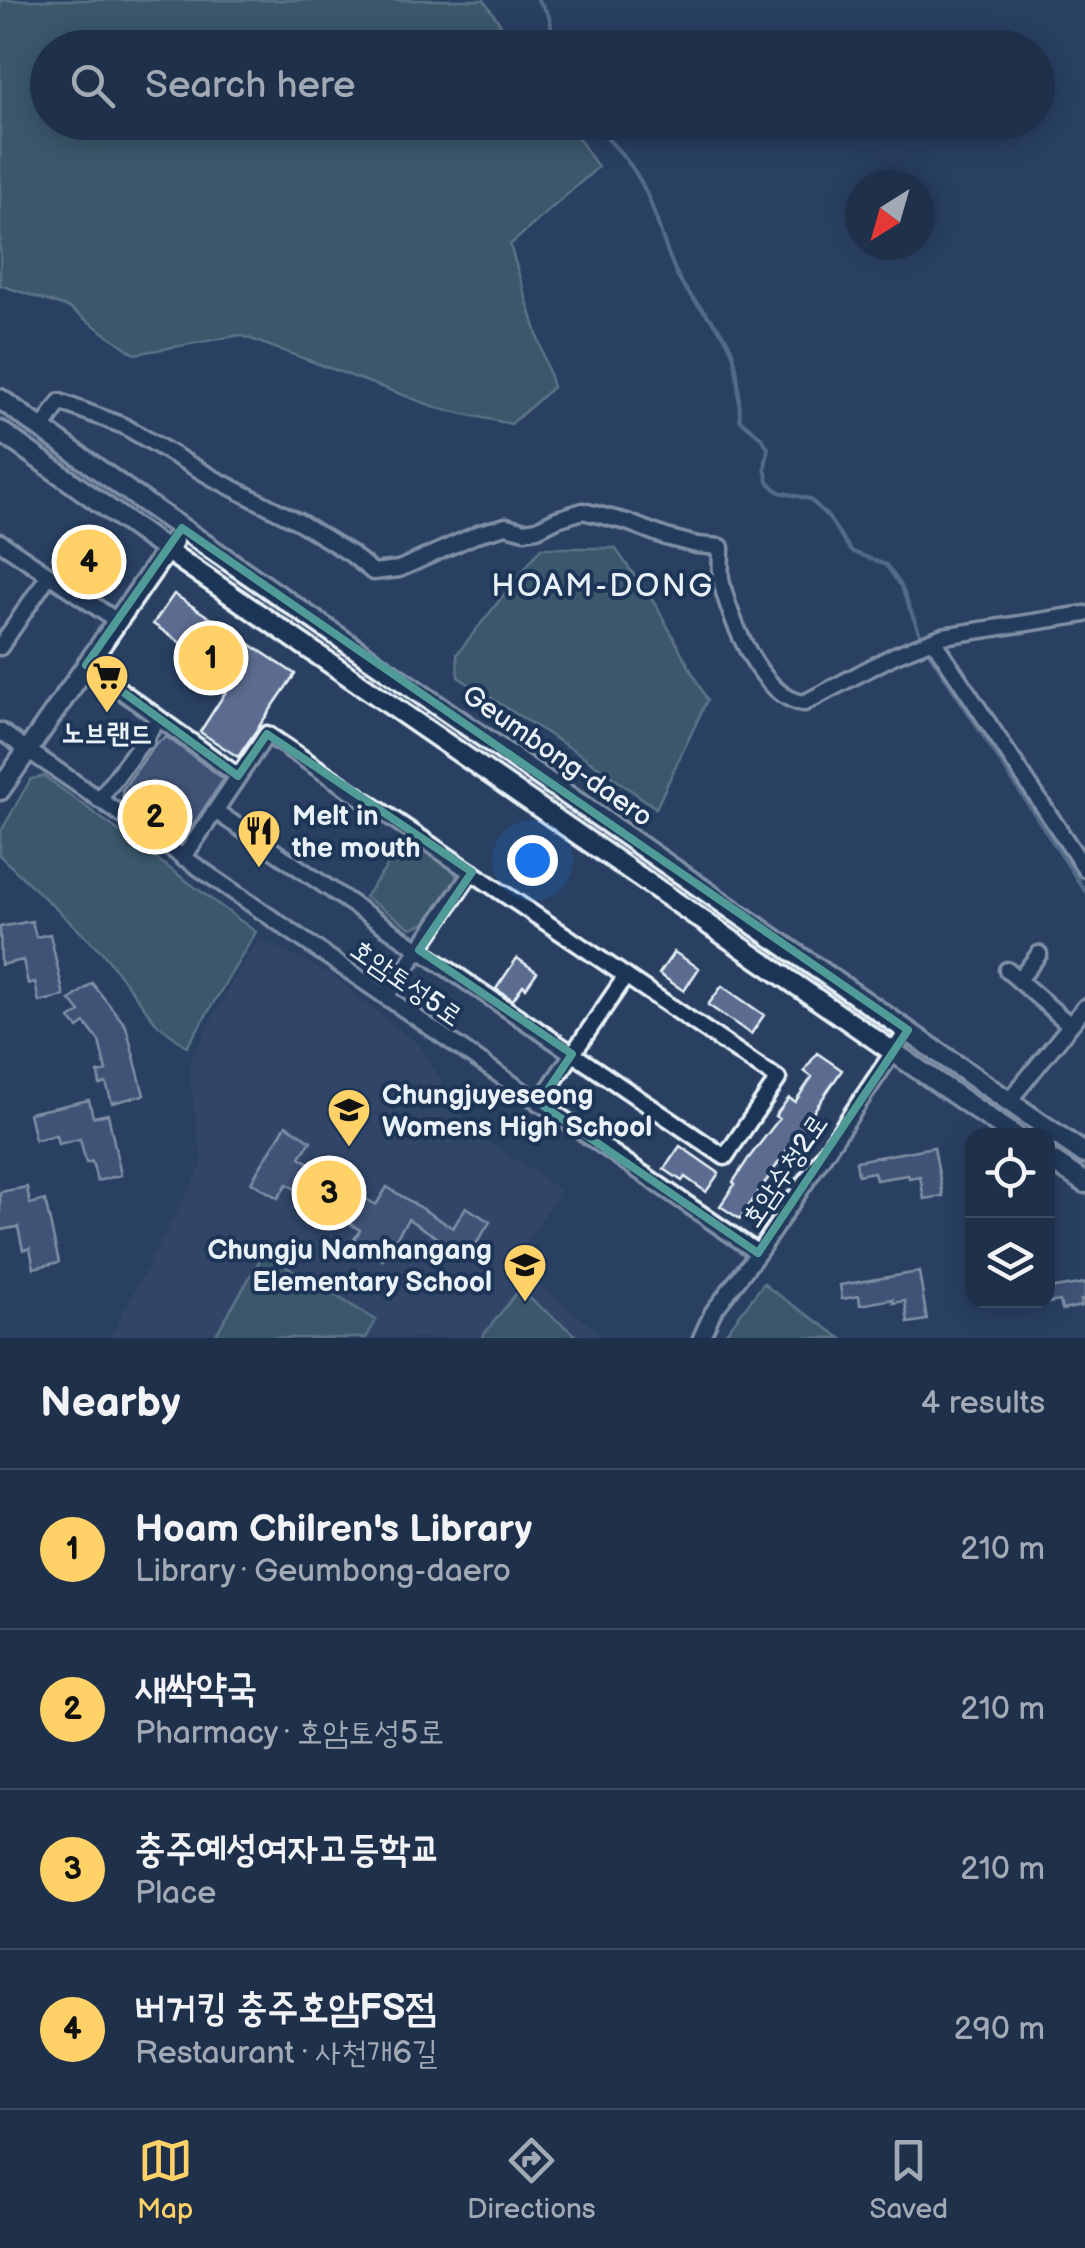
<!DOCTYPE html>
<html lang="en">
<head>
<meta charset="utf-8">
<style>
  :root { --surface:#1f304a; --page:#273851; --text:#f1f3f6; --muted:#a1a9b5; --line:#3c4b62; --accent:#ffd166 }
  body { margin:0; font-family:"Balsamiq Sans","Poor Story",sans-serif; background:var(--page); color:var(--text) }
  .controls { position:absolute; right:30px; bottom:30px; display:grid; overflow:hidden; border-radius:20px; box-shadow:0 5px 25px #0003 }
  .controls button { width:90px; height:90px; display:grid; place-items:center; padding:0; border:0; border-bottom:2px solid var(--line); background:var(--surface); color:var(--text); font:50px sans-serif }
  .compass { position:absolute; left:845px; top:170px; width:90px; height:90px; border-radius:50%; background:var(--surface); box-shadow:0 5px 25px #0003; rotate:217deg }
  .you { position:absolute; left:532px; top:860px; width:35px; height:35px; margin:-25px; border:8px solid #fff; border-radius:50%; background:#1a73e8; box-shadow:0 0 0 15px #1a73e833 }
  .badge { display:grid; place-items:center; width:65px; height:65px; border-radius:50%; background:var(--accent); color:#111; font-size:32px; font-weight:700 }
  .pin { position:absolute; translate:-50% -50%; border:5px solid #fff; box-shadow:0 2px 10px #0006 }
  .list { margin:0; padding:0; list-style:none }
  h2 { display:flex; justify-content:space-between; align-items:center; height:130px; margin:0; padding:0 40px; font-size:42px }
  h2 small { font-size:32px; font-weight:400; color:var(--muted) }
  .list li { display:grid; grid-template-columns:65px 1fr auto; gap:30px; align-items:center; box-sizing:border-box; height:160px; padding:0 40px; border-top:2px solid var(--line) }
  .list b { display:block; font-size:38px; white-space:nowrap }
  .list p { margin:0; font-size:32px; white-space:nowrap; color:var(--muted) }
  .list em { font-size:32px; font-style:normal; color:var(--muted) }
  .icon { flex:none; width:55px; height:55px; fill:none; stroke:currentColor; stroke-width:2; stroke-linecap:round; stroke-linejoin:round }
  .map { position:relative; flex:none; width:1085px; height:1338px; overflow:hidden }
  .search { position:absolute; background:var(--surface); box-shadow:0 5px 25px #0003; left:30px; right:30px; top:30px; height:110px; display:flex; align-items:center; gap:25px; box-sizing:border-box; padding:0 35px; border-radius:55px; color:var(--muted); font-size:38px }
  .sheet { height:770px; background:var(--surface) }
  nav { display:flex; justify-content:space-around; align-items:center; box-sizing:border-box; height:140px; border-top:2px solid var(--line); background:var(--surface); font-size:28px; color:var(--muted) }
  nav a { display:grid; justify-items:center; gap:5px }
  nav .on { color:var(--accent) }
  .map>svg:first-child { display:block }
  .built { fill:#384d70 }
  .green { fill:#4f7375; stroke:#9cb2b6; stroke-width:2.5 }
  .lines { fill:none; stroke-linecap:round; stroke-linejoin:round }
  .stream { stroke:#84a2b4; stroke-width:4 }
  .building { fill:#5b6c90; stroke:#e8f1f8; stroke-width:2.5 }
  .street-casing { stroke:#e8f1f8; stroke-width:21 }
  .secondary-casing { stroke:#e8f1f8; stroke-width:25 }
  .street { stroke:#1d3557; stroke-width:14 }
  .secondary { stroke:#1d3557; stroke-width:18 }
  .marked { fill:none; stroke:#509b97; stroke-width:8; stroke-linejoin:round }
  .labels { text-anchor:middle; stroke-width:8; stroke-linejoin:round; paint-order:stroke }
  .poi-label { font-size:28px; font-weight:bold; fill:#e8f1f8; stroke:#1d3557; text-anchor:start }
  .street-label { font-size:28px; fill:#e8f1f8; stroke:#1d3557 }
  .quarter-label { font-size:32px; letter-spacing:2.5px; fill:#e8f1f8; stroke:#1d3557 }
</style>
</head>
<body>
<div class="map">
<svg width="1085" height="1338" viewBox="0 0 1085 1338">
  <rect width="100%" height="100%" fill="#294062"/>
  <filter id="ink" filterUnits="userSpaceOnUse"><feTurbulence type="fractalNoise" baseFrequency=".01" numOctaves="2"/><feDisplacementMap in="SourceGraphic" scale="20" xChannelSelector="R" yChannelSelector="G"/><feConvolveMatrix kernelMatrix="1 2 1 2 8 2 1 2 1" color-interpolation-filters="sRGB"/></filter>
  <g filter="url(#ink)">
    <path class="built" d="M259,939l71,35 90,72 52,84 89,60 -43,67 -2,11 90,70h-497l93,-173 -14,-101 43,-81z"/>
    <path class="green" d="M0,0h484l32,47 -468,1v74l520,1 30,44 -88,78 43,142 -42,37 -70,-15 -201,-74 -105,19 -66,-46 -69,-23z
      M541,548h74l42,59 50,93 -51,108 -73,-52 -125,-79 -1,-23z
      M44,776l212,156 -69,115 -30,-23 -55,-72 -102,-96v-23l4,-7 27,-47z
      M408,837l44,30 5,12 -31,44 -15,5 -46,-31z
      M264,1253l112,67 -10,18h-152z
      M764,1283l6,6 71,49h-119z
      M519,1290l60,48h-98z"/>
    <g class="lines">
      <path class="stream" d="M538,0c15,18 16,25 8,48
        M591,122c19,19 37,36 50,60 17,31 22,69 40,100 14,24 41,43 51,69 7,21 7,47 8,69l22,18 6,10 -3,21 3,13 11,10 31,7 18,18 23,34 35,14 15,21 21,53
        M926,648l159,243"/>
    </g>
    <path class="building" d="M174,594l121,80 -57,83 -38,-25 34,-53 -81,-55z
      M167,737l57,42 -37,55 -13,3 -50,-34 -2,-13 34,-47z
      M32,921l4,16 14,-3 14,62 -25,6 -4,-20 -7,2 -5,-24 -22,5 -1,-38z
      M674,952l25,16 -15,23 -25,-17z
      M517,958l20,14 -11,16 -3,-3 -10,15 -17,-11z
      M92,983l34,43 18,69 -32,8 -6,-20 -6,2 -2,-12 8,-2 -7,-30 -14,-18 -7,5 -8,-9 10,-7 -10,-12z
      M722,986l42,29 -13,19 -43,-29z
      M817,1053l25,17 -102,149 -20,-13 15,-22 -2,-2 15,-23 31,-40 -4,-3 14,-18 6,4 17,-25 -8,-6z
      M89,1100l4,17 15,-3 13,61 -24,6 -5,-20 -6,2 -6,-24 -22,5 -2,-9 -21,5 -6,-27z
      M286,1125l25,16 -11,16 76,48 11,-18 66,41 13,-21 24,15 -22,35 -60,-38 -25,41 -30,-19 7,-11 -73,-46 -9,14 -27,-16z
      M680,1146l39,27 -13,19 -21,-15 -3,4 -18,-12z
      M934,1147l9,49 -19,3 -4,-23 -11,2 -1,-3 -32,5 -2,-8 -16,3 -2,-14z
      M27,1187l3,17 15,-4 14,62 -25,6 -4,-20 -7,2 -5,-23 -18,3v-38z
      M919,1272l8,48 -19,3 -3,-22 -12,2v-4l-33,6 -1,-9 -17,3 -2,-14z
      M1085,1283v17h-4l1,6 -20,4 -2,-9 -12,2v-14z"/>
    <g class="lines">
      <defs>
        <path id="street" d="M42,429l18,-27 64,24 89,52 88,45 50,31 22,18 26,-3 81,-36 26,-7 19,5 12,-2 20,-10 26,-8 44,11 39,15 31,8 24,2c0,10 -1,22 0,32 7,37 41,120 83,124l91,-48 48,-19 142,-22
          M0,542l117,79
          M933,640l152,229
          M0,647l49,-72
          M86,665l152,111
          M0,731l758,522
          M267,734l511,345 -53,78 -510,-346z
          M99,800l60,-81
          M183,858l32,-47
          M1007,970l63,55
          M1019,980l20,-26
          M386,997l86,-125
          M1009,1101l76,-94
          M539,1103l87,-127
          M701,1338l12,-26 45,-59 150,-223"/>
        <path id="secondary" d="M0,399l141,101 944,654
          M0,431l166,119 849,586
          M0,790l173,-249
          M1048,1158l37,25"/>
      </defs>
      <use href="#street" class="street-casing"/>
      <use href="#secondary" class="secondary-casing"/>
      <use href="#street" class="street"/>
      <use href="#secondary" class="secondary"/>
    </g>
  </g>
  <path d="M0 0H1085V1338H0ZM182,528l726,502 -150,223 -219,-150 33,-49 -153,-104 53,-78 -205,-138 -29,42 -152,-111z" fill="#294062" fill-opacity=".55" fill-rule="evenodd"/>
  <path class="marked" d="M182,528l726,502 -150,223 -219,-150 33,-49 -153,-104 53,-78 -205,-138 -29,42 -152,-111z"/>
  <defs>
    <symbol id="supermarket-pin" viewBox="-11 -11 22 30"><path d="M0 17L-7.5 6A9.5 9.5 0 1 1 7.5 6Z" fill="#ffd166" stroke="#1d3557"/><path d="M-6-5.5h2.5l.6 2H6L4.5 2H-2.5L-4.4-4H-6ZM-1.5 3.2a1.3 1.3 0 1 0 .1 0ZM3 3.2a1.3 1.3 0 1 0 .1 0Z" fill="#111"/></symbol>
    <symbol id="restaurant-pin" viewBox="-11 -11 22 30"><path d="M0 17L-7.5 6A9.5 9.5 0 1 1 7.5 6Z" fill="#ffd166" stroke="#1d3557"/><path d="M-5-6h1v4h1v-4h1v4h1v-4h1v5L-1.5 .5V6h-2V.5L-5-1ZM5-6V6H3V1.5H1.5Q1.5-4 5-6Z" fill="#111"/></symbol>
    <symbol id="school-pin" viewBox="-11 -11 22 30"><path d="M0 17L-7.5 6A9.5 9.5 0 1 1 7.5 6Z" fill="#ffd166" stroke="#1d3557"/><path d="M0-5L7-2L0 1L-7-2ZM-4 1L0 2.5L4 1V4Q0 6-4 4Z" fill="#111"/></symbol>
  </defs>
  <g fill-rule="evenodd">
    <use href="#supermarket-pin" x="82" y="651" width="50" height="68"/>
    <use href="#restaurant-pin" x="234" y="806" width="50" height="68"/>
    <use href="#school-pin" x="324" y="1085" width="50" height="68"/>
    <use href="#school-pin" x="500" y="1240" width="50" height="68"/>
  </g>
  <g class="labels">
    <g class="poi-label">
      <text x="107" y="742" text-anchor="middle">노브랜드</text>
      <text x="292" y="825">Melt in<tspan x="292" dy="32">the mouth</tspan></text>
      <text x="382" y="1104">Chungjuyeseong<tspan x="382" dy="32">Womens High School</tspan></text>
      <text x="492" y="1259" text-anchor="end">Chungju Namhangang<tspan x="492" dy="32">Elementary School</tspan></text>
    </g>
    <g class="street-label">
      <text transform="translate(558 755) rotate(35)" y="10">Geumbong-daero</text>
      <text transform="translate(407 982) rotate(35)" y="10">호암토성5로</text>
      <text transform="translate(784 1170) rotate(-56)" y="10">호암수청2로</text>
    </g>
    <g class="quarter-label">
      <text x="603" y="596">HOAM-DONG</text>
    </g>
  </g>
</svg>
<div class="controls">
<button><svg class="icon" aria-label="locate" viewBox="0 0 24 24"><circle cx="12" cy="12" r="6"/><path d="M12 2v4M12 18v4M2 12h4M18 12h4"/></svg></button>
<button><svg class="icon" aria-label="layers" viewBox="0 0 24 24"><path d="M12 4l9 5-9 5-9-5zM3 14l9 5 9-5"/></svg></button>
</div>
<svg class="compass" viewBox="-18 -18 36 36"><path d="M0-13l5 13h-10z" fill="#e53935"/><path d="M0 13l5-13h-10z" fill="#a1a9b5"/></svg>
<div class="you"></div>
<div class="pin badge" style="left:211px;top:658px">1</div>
<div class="pin badge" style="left:155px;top:817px">2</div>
<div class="pin badge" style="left:329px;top:1193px">3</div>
<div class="pin badge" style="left:89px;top:562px">4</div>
<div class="search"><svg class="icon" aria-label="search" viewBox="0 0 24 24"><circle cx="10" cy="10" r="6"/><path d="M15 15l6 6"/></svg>Search here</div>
</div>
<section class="sheet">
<h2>Nearby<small>4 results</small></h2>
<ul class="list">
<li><span class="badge">1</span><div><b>Hoam Chilren's Library</b><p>Library · Geumbong-daero</p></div><em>210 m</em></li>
<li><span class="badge">2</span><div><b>새싹약국</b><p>Pharmacy · 호암토성5로</p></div><em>210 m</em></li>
<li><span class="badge">3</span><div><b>충주예성여자고등학교</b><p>Place</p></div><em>210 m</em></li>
<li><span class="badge">4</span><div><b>버거킹 충주호암FS점</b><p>Restaurant · 사천개6길</p></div><em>290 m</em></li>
</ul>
</section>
<nav>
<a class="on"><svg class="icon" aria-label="map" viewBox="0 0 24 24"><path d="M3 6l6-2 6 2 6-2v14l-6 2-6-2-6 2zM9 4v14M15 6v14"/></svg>Map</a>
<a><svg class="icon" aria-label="directions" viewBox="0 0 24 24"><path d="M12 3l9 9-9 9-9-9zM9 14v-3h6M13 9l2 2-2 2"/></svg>Directions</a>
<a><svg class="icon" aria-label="saved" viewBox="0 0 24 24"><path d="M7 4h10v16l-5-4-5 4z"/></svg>Saved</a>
</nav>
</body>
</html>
